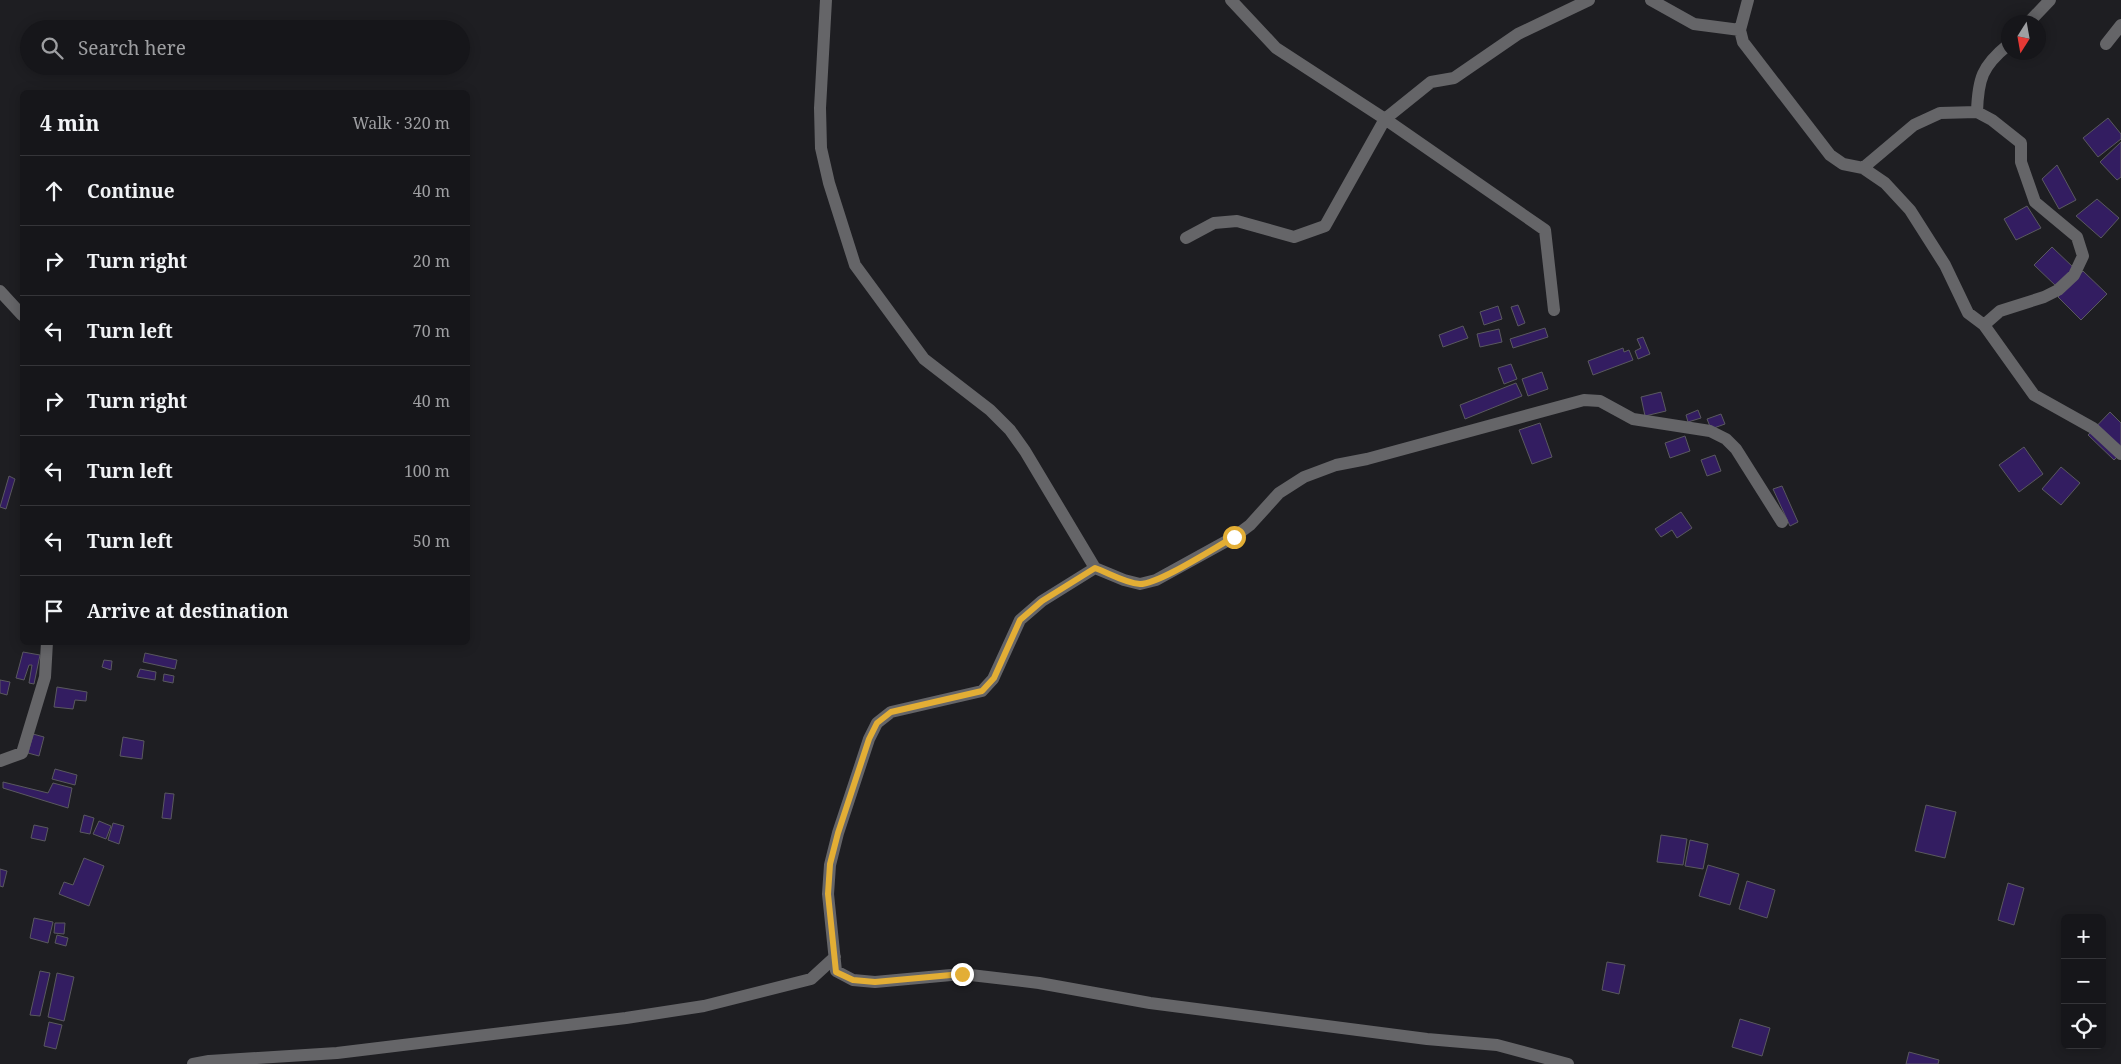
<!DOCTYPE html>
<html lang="en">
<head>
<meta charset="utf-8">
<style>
  :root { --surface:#16161a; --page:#1f1f23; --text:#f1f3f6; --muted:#9e9fa2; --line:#353539 }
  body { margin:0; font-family:"Noto Serif",serif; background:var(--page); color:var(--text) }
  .controls { position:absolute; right:15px; bottom:15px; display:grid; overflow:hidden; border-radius:8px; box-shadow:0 2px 12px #0003 }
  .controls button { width:45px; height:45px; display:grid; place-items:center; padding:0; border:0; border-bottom:1px solid var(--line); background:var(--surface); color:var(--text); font:25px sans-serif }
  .compass { position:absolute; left:2001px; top:15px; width:45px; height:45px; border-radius:50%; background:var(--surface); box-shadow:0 2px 12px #0003; rotate:191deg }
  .stop { position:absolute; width:15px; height:15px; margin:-11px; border:4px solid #e3ae35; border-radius:50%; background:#fff }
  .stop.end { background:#e3ae35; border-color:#fff; box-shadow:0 1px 5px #0008 }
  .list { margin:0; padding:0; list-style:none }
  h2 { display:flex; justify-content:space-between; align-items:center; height:65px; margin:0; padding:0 20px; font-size:21px }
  h2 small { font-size:16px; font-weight:400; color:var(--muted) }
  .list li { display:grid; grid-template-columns:32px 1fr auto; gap:15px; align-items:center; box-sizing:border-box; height:70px; padding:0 20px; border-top:1px solid var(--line) }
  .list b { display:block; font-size:19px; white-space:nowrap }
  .list em { font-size:16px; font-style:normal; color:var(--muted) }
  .icon { flex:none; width:28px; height:28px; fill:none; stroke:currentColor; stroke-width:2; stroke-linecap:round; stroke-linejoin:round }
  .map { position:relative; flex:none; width:2121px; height:1064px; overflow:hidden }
  .search { position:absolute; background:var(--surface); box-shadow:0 2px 12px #0003; left:20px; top:20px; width:450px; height:55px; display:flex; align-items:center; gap:12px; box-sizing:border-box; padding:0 18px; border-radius:28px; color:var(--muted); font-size:19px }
  .panel { position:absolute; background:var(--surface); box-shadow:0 2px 12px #0003; left:20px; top:90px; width:450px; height:555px; border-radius:8px }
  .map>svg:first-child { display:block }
  .building { fill:#331d61; stroke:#5a595f }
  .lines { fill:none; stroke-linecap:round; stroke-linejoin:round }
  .minor { stroke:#656568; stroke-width:12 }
  .route { stroke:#e3ae35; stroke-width:6 }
</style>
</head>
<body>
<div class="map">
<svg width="2121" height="1064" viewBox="0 0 2121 1064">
  <rect width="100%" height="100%" fill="#1e1e22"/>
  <path class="building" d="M2108,118l13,16v5l-23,18 -15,-19z
    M2121,142v35l-4,3 -17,-18z
    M2057,165l19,35 -17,9 -17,-30z
    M2097,199l22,19 -18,20 -25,-22z
    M2027,206l14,22 -25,12 -12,-21z
    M2052,247l23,22 -18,18 -23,-22z
    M2083,271l24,23 -26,26 -23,-23z
    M1518,305l7,18 -7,3 -7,-19z
    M1498,306l4,13 -18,6 -4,-13z
    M1463,326l5,12 -25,9 -4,-12z
    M1545,328l3,9 -35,11 -3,-9z
    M1499,329l3,13 -22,5 -3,-13z
    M1643,337l7,17 -12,5 -3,-8 6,-3 -4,-9z
    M1623,348l1,4 5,-2 4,10 -40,15 -5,-14z
    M1511,364l6,15 -13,5 -6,-16z
    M1542,372l6,17 -20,7 -6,-17z
    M1516,383l6,13 -57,23 -5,-14z
    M1661,392l5,19 -21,5 -4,-19z
    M1698,410l3,8 -13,4 -2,-7z
    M2110,412l11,11v30l-7,7 -26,-25z
    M1721,414l4,10 -14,5 -4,-10z
    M1540,423l12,34 -20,7 -13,-34z
    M1685,436l5,15 -20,7 -5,-15z
    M2024,447l19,27 -24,18 -20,-27z
    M1715,455l6,16 -14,5 -6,-16z
    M2061,467l19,16 -19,22 -19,-16z
    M9,476l6,3 -9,30 -6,-2z
    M1782,486l16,36 -8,4 -17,-37z
    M1681,512l11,16 -15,10 -5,-8 -11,7 -6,-8z
    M23,652l17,3 -6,29 -5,-1 3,-18h-3l-5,15 -8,-2z
    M145,653l32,7 -2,9 -32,-7z
    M104,660l8,1 -1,9 -9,-3z
    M140,669l16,3 -1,8 -18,-3z
    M164,674l10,2 -1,7 -10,-2z
    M0,680l10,2 -3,13 -7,-2z
    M57,687l30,5 -1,9 -11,-1 -2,9 -19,-2z
    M33,734l11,3 -5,19 -11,-3z
    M123,737l21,4 -2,18 -22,-3z
    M55,769l22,6 -2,10 -23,-6z
    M3,782l45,11 5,-10 19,5 -4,20 -65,-20z
    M165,793l9,1 -3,25 -9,-1z
    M1926,805l30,7 -11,46 -30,-7z
    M84,815l10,3 -4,16 -10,-2z
    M99,821l12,5 -5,13 -13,-5z
    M113,823l11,3 -5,18 -11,-4z
    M34,825l14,3 -3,13 -14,-3z
    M1661,835l26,4 -4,26 -26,-3z
    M1690,840l18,4 -5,25 -18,-3z
    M84,858l20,8 -15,40 -30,-12 5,-12 9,3z
    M1708,865l31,9 -9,31 -31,-9z
    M0,869l7,2 -4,16 -3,-1z
    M1747,881l28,9 -8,28 -28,-9z
    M2008,883l16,5 -10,37 -16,-5z
    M34,918l19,4 -5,21 -18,-5z
    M55,923h10l-1,11 -10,-1z
    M57,935l11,3 -2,8 -11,-3z
    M1607,962l18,3 -6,29 -17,-4z
    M40,971l10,2 -10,43 -10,-1z
    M57,973l17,4 -10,44 -16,-4z
    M1740,1019l30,9 -8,28 -30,-9z
    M49,1022l13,3 -6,24 -12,-3z
    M1909,1052l30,8 -1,4h-32z"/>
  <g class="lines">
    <path class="minor" d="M826,0l-6,108 1,40 8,35 26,82 69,94 66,51 20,20 15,21 70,117 29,12 16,4 16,-4 78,-43 16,-12 29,-32 25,-16 32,-12 31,-6 217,-59 16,1 33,18 77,12 16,8 10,10 46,73
      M1231,0l45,48 109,71 160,111 9,80
      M1651,0l43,24 46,6
      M1748,0l-8,30 3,12 87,113 13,9 20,4 22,15 25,27 35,55 23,48 16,12 50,70 59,33 28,26
      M2029,22l21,-22
      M2106,44l15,-19
      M1977,112c1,-33 5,-46 31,-67
      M1863,168l51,-43 26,-12 37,-1 15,8 29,23v19l14,40 42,35 6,19 -9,19 -16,15 -14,7 -44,14 -16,14
      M1186,238l28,-15 23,-2 57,16 31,-11 60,-107 46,-37 23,-4 64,-44 71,-34
      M0,291l22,24
      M1095,568l-53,33 -22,19 -27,59 -11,12 -91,21 -14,11 -8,16 -31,94 -8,32 -2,29 8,77 17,9 22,2 87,-8 77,9 111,20 277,36 70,6 71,19
      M0,761l22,-8 23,-76 2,-35
      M193,1064l16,-3 128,-8 289,-35 78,-12 107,-27 24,-22"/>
  </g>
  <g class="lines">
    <path class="route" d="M962,974l-87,8 -22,-2 -17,-8 -8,-78 2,-30 8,-31 31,-94 8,-16 14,-11 91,-21 12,-13 26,-58 22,-19 53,-33c14,5 30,15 45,16 19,0 74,-36 94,-47"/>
  </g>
</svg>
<div class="controls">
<button>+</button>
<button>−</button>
<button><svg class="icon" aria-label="locate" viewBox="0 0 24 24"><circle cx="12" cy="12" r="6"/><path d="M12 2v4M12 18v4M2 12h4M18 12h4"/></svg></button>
</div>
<svg class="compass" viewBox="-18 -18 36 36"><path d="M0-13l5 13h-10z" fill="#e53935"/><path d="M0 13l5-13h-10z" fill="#9e9fa2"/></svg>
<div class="stop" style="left:1234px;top:537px"></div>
<div class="stop end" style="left:962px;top:974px"></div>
<div class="search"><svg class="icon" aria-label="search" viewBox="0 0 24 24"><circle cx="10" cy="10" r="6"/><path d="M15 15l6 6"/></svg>Search here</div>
<section class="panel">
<h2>4 min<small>Walk · 320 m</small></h2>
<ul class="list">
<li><svg class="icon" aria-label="ahead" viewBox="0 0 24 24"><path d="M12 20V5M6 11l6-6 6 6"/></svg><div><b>Continue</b></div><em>40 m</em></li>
<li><svg class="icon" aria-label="right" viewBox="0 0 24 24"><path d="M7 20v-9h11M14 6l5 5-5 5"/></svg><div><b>Turn right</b></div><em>20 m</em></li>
<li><svg class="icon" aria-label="left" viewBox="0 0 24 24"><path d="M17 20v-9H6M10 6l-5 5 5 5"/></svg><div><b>Turn left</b></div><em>70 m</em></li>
<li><svg class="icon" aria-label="right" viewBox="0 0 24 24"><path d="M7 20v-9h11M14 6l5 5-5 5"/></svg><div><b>Turn right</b></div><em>40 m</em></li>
<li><svg class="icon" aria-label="left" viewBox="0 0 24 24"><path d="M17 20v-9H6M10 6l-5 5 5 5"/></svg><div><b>Turn left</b></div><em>100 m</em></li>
<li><svg class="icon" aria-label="left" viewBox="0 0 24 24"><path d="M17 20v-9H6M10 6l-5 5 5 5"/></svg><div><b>Turn left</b></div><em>50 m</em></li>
<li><svg class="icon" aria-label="arrive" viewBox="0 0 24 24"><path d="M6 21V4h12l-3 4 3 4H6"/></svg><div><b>Arrive at destination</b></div></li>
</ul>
</section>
</div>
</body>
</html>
